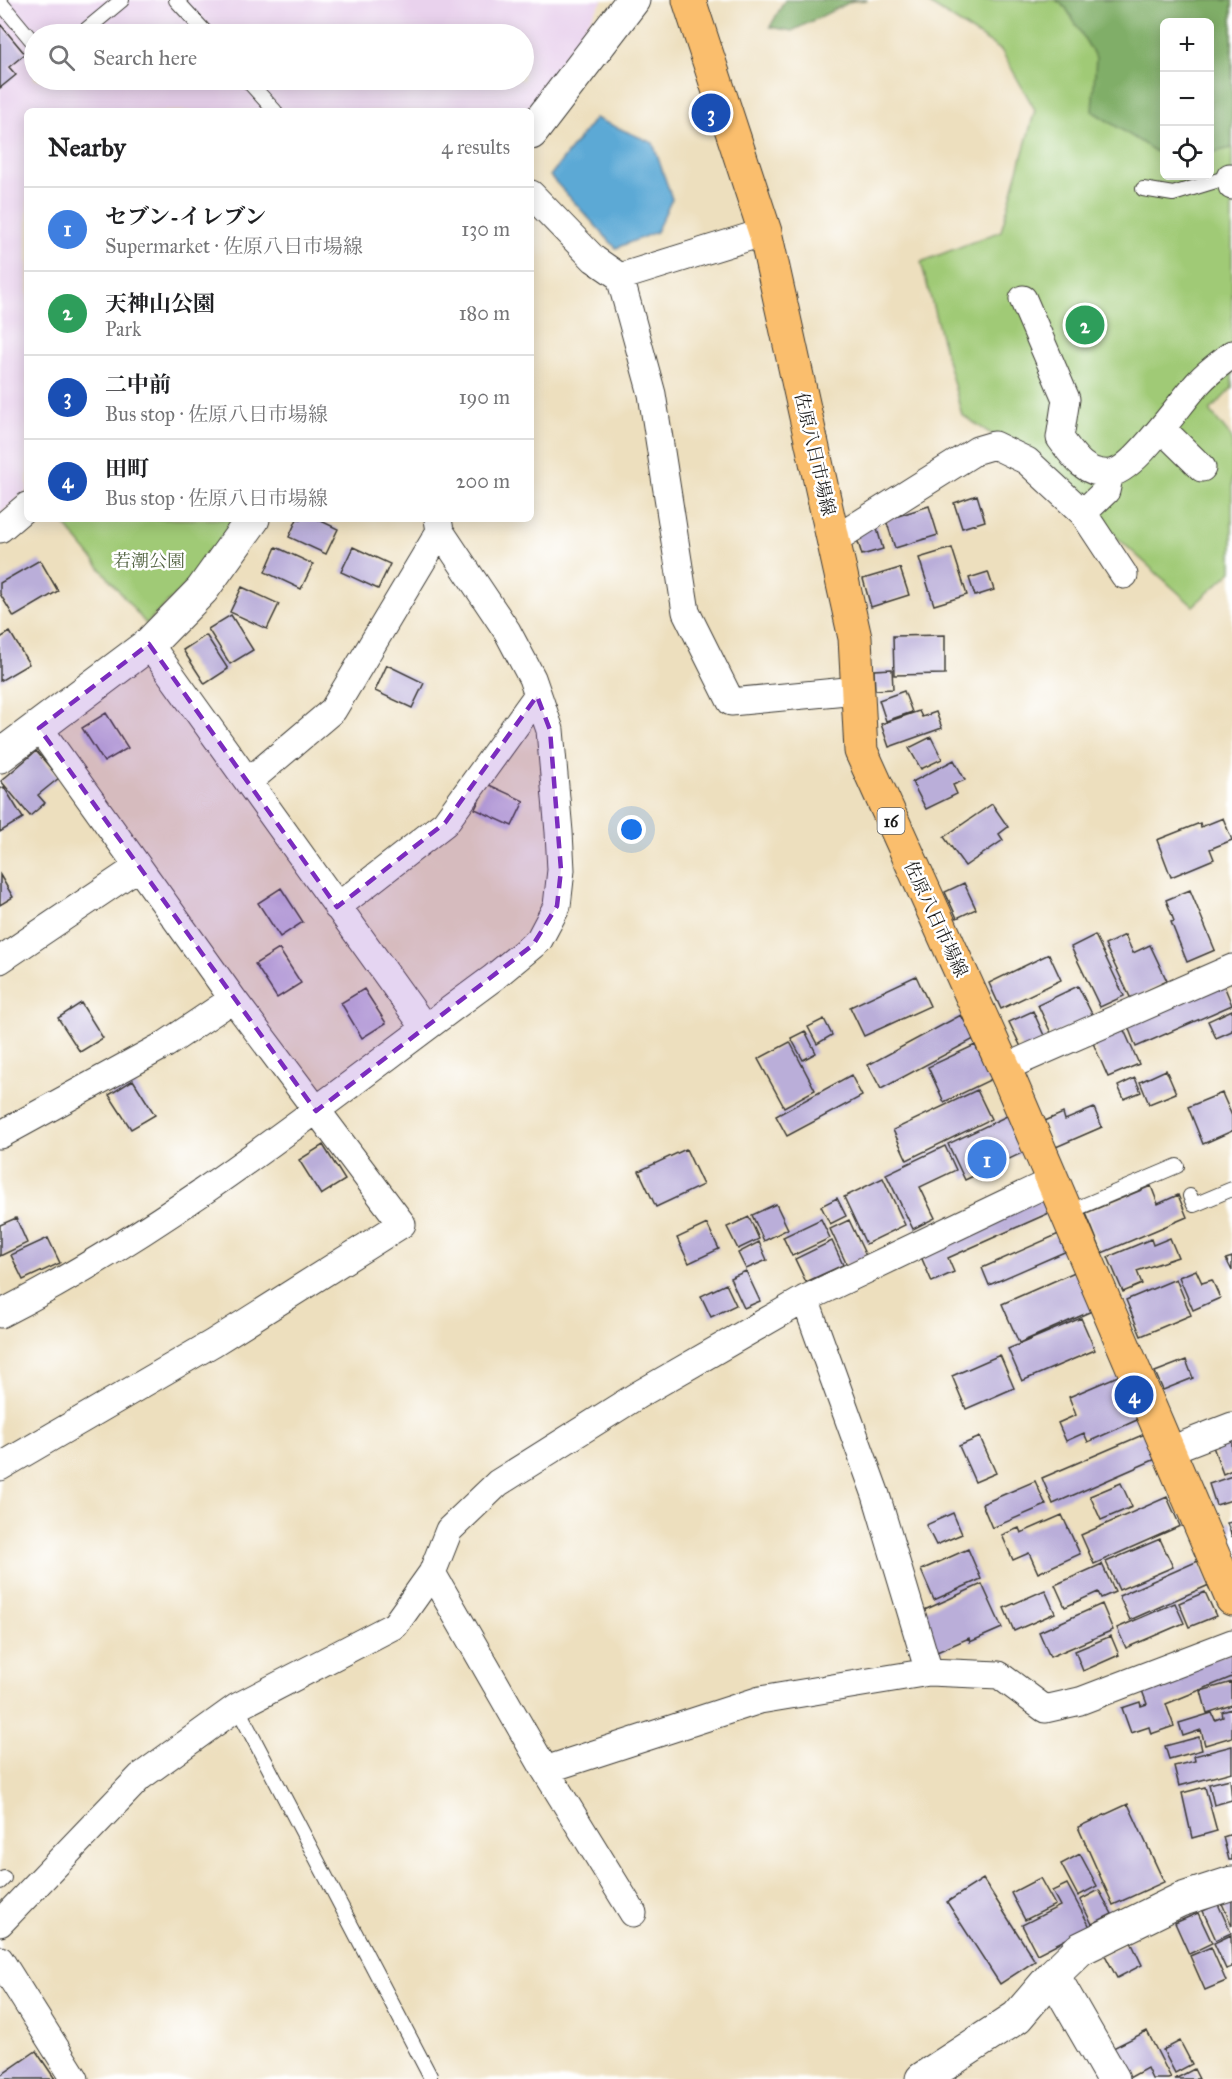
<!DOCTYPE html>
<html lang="en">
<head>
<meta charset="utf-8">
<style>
  :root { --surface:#fff; --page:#f2f2f2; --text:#202124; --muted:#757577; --line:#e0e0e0; --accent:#b5179e }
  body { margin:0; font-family:"IM FELL Great Primer","Noto Serif JP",serif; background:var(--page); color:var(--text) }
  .controls { position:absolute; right:18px; top:18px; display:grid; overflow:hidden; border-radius:9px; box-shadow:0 3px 15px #0003 }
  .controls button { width:54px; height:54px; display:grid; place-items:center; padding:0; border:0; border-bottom:2px solid var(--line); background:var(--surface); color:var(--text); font:30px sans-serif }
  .you { position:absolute; left:632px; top:830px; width:21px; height:21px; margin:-15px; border:4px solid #fff; border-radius:50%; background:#1a73e8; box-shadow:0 0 0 9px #1a73e833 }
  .badge { display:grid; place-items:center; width:39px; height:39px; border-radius:50%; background:var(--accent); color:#fff; font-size:20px; font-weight:700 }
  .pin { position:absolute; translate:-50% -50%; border:3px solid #fff; box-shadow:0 2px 6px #0006 }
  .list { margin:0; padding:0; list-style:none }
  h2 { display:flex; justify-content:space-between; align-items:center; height:78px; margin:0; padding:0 24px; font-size:26px }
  h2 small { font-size:20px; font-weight:400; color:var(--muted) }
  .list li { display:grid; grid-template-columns:39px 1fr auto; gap:18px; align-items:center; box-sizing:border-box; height:84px; padding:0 24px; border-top:2px solid var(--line) }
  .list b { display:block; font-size:22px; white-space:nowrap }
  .list p { margin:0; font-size:20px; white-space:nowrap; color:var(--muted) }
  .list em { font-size:20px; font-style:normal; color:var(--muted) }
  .icon { flex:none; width:33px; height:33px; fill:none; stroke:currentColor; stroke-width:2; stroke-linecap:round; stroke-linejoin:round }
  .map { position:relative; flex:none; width:1232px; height:2079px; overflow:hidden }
  .search { position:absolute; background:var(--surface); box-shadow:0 3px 15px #0003; left:24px; top:24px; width:510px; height:66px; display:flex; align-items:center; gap:15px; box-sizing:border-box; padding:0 21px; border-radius:33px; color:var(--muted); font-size:22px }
  .panel { position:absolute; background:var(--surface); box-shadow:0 3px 15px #0003; left:24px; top:108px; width:510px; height:414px; border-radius:9px }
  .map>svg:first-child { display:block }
  .built { fill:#e9d2ed; fill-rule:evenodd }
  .green { fill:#a0ca76; stroke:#5e7349; stroke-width:1.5; fill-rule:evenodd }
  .forest { fill:#80ae67; stroke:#4e6542; stroke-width:1.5 }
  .water { fill:#5ca9d5; stroke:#3c6278; stroke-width:1.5 }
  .building { fill:#baaed9 }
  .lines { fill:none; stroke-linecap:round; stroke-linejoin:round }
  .service-casing { stroke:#3b3934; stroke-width:16 }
  .minor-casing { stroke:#3b3934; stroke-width:29 }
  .tertiary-casing { stroke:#3b3934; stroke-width:35 }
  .primary-casing { stroke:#3b3934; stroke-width:35 }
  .service { stroke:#fff; stroke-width:14 }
  .minor { stroke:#fff; stroke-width:27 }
  .tertiary { stroke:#fff; stroke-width:33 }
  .primary { stroke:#fabe6d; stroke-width:33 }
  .marked { fill:#7b2cbf; fill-opacity:0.2; stroke:#7b2cbf; stroke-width:4.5; stroke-dasharray:12 8; stroke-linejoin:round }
  .labels { text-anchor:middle; stroke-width:5; stroke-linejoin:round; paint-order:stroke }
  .shield { fill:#fff; stroke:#606060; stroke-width:1.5 }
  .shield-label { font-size:16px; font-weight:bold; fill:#1c1c1c }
  .street-label { font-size:18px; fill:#1c1c1c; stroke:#fff }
  .park-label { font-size:18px; fill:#516240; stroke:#fff }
</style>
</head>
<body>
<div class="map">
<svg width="1232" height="2079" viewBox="0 0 1232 2079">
  <rect width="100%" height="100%" fill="#fff"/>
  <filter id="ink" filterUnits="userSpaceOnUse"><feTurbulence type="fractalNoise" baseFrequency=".0167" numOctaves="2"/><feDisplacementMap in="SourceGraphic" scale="12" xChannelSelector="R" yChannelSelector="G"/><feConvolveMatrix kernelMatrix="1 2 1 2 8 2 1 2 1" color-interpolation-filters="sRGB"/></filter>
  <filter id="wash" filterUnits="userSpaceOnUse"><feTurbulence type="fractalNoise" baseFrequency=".008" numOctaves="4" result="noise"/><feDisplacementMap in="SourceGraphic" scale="24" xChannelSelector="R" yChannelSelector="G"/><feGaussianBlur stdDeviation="1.35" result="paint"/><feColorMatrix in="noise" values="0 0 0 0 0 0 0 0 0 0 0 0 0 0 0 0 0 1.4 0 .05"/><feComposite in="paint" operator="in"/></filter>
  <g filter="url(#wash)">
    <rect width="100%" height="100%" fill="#eddfbe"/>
    <path class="built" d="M0,0h603l-76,111h-500v380l-27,23zM34,34h490v46h-490z"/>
    <path class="green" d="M923,0h309v388l-22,23 22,27v133l-39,35 -163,-147 -68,-44 -41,-153 80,-31 34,-121 -34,-60zM1164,22h46v154h-46z
      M60,519h176l-21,37 -69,68z"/>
    <path class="forest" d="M785,0h83l-16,1 -60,30 -22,-4z
      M1056,0h176v148l-22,5v-131h-46v135l-72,-46 4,-53 -30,-50z"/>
    <path class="water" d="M595,118l58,25 19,56 -16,33 -40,16 -66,-72z"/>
    <g id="blocks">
      <path class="building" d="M0,24l25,30 -16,13 7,8 -16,13z
        M977,495l8,26 -23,7 -8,-25z
        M929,506l9,29 -43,13 -9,-28z
        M297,519h20l21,10 -12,25 -37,-17z
        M875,522l8,27 -21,6 -8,-26z
        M276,547l37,17 -12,25 -36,-17z
        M353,547l37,17 -12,25 -37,-17z
        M952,548l15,47 -33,10 -15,-47z
        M40,560l18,31 -44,26 -14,-23v-11z
        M900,568l9,27 -38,12 -8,-28z
        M988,572l6,18 -19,6 -6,-18z
        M242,587l37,17 -12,25 -37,-17z
        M231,615l22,35 -23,14 -22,-35z
        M10,632l19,32 -29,17v-43z
        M206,635l22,34 -23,15 -22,-34z
        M945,635v39l-51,1 -1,-39z
        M387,665l37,18 -12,25 -37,-17z
        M892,669l1,20 -18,1 -1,-20z
        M904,691l8,21 -26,9 -7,-21z
        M919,711l3,6 14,-5 6,16 -53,19 -8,-23z
        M106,713l22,35 -24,14 -22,-34z
        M931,737l11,22 -21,10 -12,-21z
        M36,751l23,27 -21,17 7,8 -15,13 -29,-35z
        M954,760l11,20 -12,5 4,9 -31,15 -14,-27z
        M487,784l37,17 -12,25 -37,-17z
        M4,787l19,31 -23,14v-43z
        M992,804l16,23 -9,7 4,6 -38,26 -21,-29z
        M1223,818l9,22 -22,9 4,10 -43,18 -14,-37 43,-17 1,4z
        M0,875l13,22 -13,8z
        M964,883l12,26 -19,9 -12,-26z
        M281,888l22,34 -23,15 -22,-34z
        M1190,890l25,60 -28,12 -16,-40 3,-1 -8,-21z
        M1095,935l29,61 -24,11 -29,-60z
        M1125,935l8,18 17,-8 17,36 -36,18 -26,-54z
        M279,949l22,34 -24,15 -22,-34z
        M1049,954l12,26 -60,29 -12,-26z
        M916,976l14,30 -66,30 -14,-29z
        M1223,983l9,22 -96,42 -9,-23z
        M1078,986l15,30 -41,19 -14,-30z
        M364,989l22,34 -24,15 -21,-35z
        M81,1003l22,35 -23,14 -22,-34z
        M1232,1010v21l-16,7 -8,-17z
        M1033,1011l13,29 -23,11 -14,-29z
        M961,1015l13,24 -93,50 -13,-24z
        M824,1019l8,16 -15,9 -9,-17z
        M1124,1030l15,34 -31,13 -15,-34z
        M805,1031l11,22 -13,7 -12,-22z
        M790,1042l25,48 -31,17 -26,-48z
        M975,1045l17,34 -48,23 -16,-35z
        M1166,1070l10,23 -27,11 -9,-22z
        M851,1075l11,21 -75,40 -11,-20z
        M1135,1078l6,14 -17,7 -6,-13z
        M133,1080l22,35 -24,14 -22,-34z
        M977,1090l14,29 -84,41 -14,-30z
        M1222,1093l10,23v15l-29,13 -15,-37z
        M1094,1108l8,19 -46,20 -11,-26 18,-8 2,7z
        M1009,1115l17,36 -61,29 -17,-36z
        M323,1145l22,35 -24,15 -22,-35z
        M945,1146l11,24 -36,17 15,31 -22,11 -27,-55z
        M686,1149l17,36 -47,22 -17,-36z
        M883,1178l22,47 -39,19 -22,-47z
        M1151,1186l7,18 20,-9 9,22 -85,36 -16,-40z
        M1041,1195l8,18 -101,45 6,14 -22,10 -13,-30z
        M837,1198l9,18 -16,8 -9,-18z
        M776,1204l12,25 -24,12 -12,-26z
        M749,1217l10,22 -21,10 -11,-22z
        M16,1218l11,25 -27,13v-31z
        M821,1219l9,19 -38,18 -9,-19z
        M849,1220l17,36 -19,9 -17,-36z
        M707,1224l12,25 -30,14 -12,-25z
        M1061,1233l8,17 -80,35 -7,-17z
        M48,1238l12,25 -37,17 -12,-25z
        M1170,1238l8,19 -41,14 5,13 -19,8 -15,-35 43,-18 2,6z
        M832,1241l11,24 -37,17 -11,-23z
        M759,1242l8,18 -21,9 -8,-16z
        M1232,1257v14l-6,-12z
        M1196,1270l6,13 10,-3 8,18 -27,12 -14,-33z
        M746,1271l14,30 -16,7 -14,-30z
        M1077,1271l17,39 -75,33 -17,-39z
        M1176,1279l15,36 -50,21 -15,-36z
        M726,1284l10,21 -25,12 -10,-21z
        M1081,1318l14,32 -73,31 -14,-32z
        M1000,1355l14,33 -48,21 -14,-33z
        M1186,1360l7,18 -30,12 -8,-18z
        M1118,1376l19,44 -49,22 -4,-9 -18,8 -8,-18 18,-8 -7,-18z
        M1147,1433l11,25 -105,46 -11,-26z
        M1232,1433v37l-9,4 -12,-33z
        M980,1437l16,36 -21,9 -16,-36z
        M1232,1476v24l-16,5 -7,-21z
        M1035,1481l11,24 -54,23 -10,-24z
        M1121,1483l11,24 -31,13 -11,-24z
        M1167,1497l13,29 -86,38 -13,-29z
        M953,1513l9,21 -26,11 -10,-20z
        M1062,1515l18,39 -42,19 -9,-20 -16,7 -11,-25 17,-7 2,5z
        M1232,1522v15l-5,-14z
        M1160,1539l13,28 -54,23 -13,-28z
        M968,1549l13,30 -47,21 -13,-30z
        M1198,1561l11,24 -79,35 -11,-24z
        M1102,1564l13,28 -14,6 -3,-6 -33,15 -10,-22z
        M982,1584l20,44 -32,14 -1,-4 -32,14 -17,-40z
        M1045,1590l10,23 -41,18 -10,-23z
        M1205,1592l11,24 -27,11 -10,-24z
        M1175,1603l9,20 -58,25 -9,-20z
        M1102,1604l11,26 -63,27 -11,-25z
        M1111,1636l8,19 -36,16 -8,-20z
        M1232,1652v25l-66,27 8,22 -23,8 -2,-7 -18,6 -9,-25 18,-6 1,4 6,-2 -7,-19z
        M1232,1682v23l-25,8 -6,-22z
        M1232,1709v28l-27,8 -4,-15 -18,6 -4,-13 33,-10 3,7 8,-3 -1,-5z
        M1199,1737l3,13 -33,9 -4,-13z
        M1232,1746v26l-53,14 -5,-20 21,-5 -1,-5z
        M1230,1779l2,21 -18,5 -5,-21z
        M1205,1787l12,44 -25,7 -10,-45z
        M1128,1804l36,78 -51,23 -35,-78z
        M1232,1834v26h-3l-6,-23z
        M1080,1854l17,32 -19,10 -17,-32z
        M1040,1878l15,27 -30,15 -14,-27z
        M983,1879l52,82 -35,23 -53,-82z
        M1067,1884l23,43 -53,27 -15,-29 38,-19 -8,-15z
        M1099,1890l13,24 -20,10 -12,-24z
        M1232,1894v32l-12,-27z
        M1218,1904l13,29 -15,7 -13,-29z
        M1198,1913l14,30 -23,11 -14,-31z
        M1231,1935l1,32 -6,2 -12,-26z
        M1131,1942l11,23 -25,13 -12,-23z
        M1211,1947l15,34 -21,9 -15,-34z
        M1147,2031l24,47 -3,1h-16l-5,-11 -18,10 -16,-30z
        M1180,2041l12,23 -17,9 -12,-23z
        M36,2051l19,28h-55v-3z
        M1194,2069l5,10h-24z"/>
    </g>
  </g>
  <g filter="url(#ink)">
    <use href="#blocks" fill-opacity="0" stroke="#3b3934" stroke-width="1.5"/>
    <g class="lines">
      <defs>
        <path id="service" d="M176,0l31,34
          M0,2l34,41
          M81,34l41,-34
          M247,80l28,31
          M1143,189l30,5 59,-18
          M1190,1196l4,9 38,-16
          M1066,1213l111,-47
          M237,1707l193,369
          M0,1882l4,-4"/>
        <path id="minor" d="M1230,177l2,9
          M531,194l63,65 26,18 32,117 34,218 45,90 126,-12
          M620,277l145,-45
          M1023,299l43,100 -6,39c13,18 25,37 50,35 24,-1 72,-74 90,-92 9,-10 21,-18 32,-27
          M1162,429l40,39
          M1083,513l23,-22 4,-18
          M0,529l27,-23
          M834,540l143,-90 17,-5 33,16 56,52 41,62
          M149,644l276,384
          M248,782l85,-72 107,-179
          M337,907l108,-84 92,-127
          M0,960l138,-93
          M1004,1068l228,-100
          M0,1135l166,-91 67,-45
          M805,1299l71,196 53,177
          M0,1314c179,-91 332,-218 493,-336l46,-38 18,-34 4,-36 -2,-38 -9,-102 -18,-52 -25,-47 -67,-100 -2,-12
          M1170,1450l62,-24
          M0,1467l213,-124 189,-119 -169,-225 -194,-271
          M432,1573l113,197 88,143
          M545,1770l215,-70 169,-28 70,3 46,34 35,-8 152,-58
          M0,1923l140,-146 97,-70 158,-82 37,-52 17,-43 49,-47 140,-88 167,-96 247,-118
          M0,1960l75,119"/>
        <path id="tertiary" d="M531,133l102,-133
          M0,756l149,-112 53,-54 51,-71
          M1053,1975l60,104
          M922,2079l95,-62 36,-42 27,-26 100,-49 52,-17"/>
        <path id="primary" d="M689,0l76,232 90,406 6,113 150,332 221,516"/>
      </defs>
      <use href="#service" class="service-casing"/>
      <use href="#minor" class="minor-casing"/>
      <use href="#tertiary" class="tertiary-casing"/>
      <use href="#primary" class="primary-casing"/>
      <use href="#service" class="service"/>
      <use href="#minor" class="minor"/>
      <use href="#tertiary" class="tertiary"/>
      <use href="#primary" class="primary"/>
    </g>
  </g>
  <path class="marked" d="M149,644l188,263 108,-84 92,-127 13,34 11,140 -4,36 -24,39 -217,166 -277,-383z"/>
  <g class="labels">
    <rect class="shield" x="877.5" y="808" width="27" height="26" rx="4.5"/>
    <g class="shield-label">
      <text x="891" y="827">16</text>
    </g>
    <g class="street-label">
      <text transform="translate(815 454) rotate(77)" y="6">佐原八日市場線</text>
      <text transform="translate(936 919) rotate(65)" y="6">佐原八日市場線</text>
    </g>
    <g class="park-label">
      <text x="149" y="567">若潮公園</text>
    </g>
  </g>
</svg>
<div class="controls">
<button>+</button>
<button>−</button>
<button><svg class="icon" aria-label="locate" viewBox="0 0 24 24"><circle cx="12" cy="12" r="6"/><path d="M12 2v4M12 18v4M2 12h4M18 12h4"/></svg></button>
</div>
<div class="you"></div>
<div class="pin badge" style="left:987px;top:1159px;background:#3f7fe0">1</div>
<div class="pin badge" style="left:1085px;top:325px;background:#2e9e5b">2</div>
<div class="pin badge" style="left:711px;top:113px;background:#1a4fb4">3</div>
<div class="pin badge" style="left:1134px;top:1395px;background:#1a4fb4">4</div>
<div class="search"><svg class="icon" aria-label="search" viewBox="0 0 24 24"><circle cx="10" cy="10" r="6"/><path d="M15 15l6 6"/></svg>Search here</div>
<section class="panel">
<h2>Nearby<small>4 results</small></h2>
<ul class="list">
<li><span class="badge" style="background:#3f7fe0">1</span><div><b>セブン-イレブン</b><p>Supermarket · 佐原八日市場線</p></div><em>130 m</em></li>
<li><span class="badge" style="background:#2e9e5b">2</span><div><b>天神山公園</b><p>Park</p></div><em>180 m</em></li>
<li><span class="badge" style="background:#1a4fb4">3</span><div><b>二中前</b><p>Bus stop · 佐原八日市場線</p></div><em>190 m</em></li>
<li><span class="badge" style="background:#1a4fb4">4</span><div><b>田町</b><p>Bus stop · 佐原八日市場線</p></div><em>200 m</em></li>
</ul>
</section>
</div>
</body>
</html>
